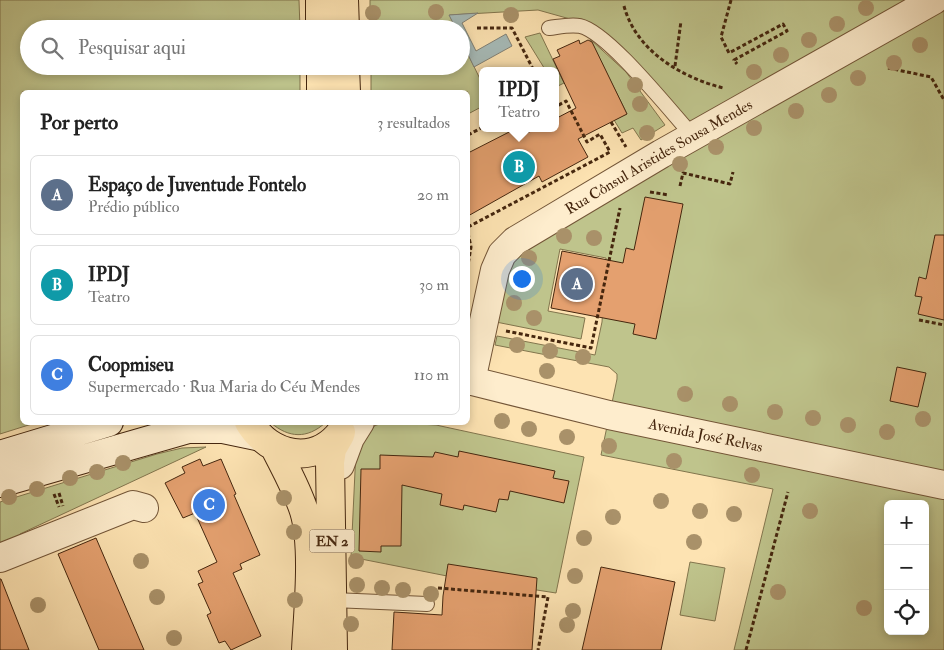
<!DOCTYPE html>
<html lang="pt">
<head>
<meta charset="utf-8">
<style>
  :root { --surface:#fff; --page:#f6f6f6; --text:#222; --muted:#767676; --line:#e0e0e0; --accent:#db2777 }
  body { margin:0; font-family:"IM FELL Double Pica",serif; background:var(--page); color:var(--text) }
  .controls { position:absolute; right:15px; bottom:15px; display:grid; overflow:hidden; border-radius:8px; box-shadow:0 2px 8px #0003 }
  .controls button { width:45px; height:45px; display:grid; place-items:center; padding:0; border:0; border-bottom:1px solid var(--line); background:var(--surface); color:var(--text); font:25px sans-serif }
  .you { position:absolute; left:521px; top:278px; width:18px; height:18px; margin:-12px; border:4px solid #fff; border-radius:50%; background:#1a73e8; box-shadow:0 0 0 8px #1a73e833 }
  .badge { display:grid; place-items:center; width:32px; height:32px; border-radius:50%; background:var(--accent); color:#fff; font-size:16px; font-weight:700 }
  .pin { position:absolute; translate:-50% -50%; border:2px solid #fff; box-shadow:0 1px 5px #0006 }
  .popup { position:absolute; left:479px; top:67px; width:80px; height:65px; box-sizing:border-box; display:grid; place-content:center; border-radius:8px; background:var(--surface); filter:drop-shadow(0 1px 4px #0005); font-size:16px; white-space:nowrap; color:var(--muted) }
  .popup b { font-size:19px; color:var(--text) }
  .popup::after { content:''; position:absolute; left:50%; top:100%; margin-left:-10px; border:10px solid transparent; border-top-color:var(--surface) }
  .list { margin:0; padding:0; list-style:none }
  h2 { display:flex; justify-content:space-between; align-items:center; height:65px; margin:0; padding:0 20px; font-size:21px }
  h2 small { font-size:16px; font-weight:400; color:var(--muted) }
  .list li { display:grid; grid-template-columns:32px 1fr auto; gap:15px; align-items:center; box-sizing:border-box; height:80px; margin:0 10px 10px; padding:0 10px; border:1px solid var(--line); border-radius:8px }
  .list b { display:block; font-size:19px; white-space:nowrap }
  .list p { margin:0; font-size:16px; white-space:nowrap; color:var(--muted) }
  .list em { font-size:16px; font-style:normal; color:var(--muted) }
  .icon { flex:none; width:28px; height:28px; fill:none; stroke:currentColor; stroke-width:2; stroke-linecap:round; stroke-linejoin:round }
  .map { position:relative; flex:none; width:944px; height:650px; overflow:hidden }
  .search { position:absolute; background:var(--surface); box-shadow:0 2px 8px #0003; left:20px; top:20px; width:450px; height:55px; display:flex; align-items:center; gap:12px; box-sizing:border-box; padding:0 18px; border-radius:28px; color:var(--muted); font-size:19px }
  .panel { position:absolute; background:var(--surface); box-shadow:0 2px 8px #0003; left:20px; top:90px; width:450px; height:335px; border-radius:8px }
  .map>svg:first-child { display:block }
  .green { fill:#bfc48c; stroke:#82754d; fill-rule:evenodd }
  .water { fill:#a6bbb9; stroke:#7f7f75 }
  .building { fill:#e4a06f; stroke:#45260e }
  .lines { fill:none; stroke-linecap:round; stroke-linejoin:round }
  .service-casing { stroke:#735537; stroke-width:16 }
  .minor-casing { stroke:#735537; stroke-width:30 }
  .secondary-casing { stroke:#45260e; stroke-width:30 }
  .primary-casing { stroke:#45260e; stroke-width:30 }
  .path { stroke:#45260e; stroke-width:3; stroke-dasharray:4 2.5; stroke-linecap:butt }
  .service { stroke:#feedcd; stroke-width:14 }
  .minor { stroke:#feedcd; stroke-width:28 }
  .secondary { stroke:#feedcd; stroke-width:28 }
  .primary { stroke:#fde3b2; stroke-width:28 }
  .tree { fill:#a99169 }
  .labels { text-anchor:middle; stroke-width:5; stroke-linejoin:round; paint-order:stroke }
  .shield { fill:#feedcd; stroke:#7c6247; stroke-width:1 }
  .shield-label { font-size:14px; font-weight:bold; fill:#45260e }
  .street-label { font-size:15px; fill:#45260e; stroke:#feedcd }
</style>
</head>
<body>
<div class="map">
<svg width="944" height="650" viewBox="0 0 944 650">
  <rect width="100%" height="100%" fill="#fde3b2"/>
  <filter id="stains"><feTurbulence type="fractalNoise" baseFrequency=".004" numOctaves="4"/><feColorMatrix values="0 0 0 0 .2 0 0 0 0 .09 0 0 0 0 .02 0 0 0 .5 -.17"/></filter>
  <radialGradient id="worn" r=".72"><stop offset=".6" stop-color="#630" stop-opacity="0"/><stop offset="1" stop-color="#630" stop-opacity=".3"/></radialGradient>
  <path class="green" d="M0,0h299l1,29h-271v37h271v26h-278v330l13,1 -35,11z
    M370,0h574v650h-210l39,-161 -172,-34 16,-76v-5l-8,-7 -114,-22 2,-9 98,19 7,-33 4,-64 -46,-9 -12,62 37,7 -4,21 -85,-17 11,-52 9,-13 175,-107 -37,-55 -66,-71 -50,-14 -88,5 6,14h-86zM888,504h37v127h-37z
    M540,33l24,50 -8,4 -1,-16h-9l-21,-34z
    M590,39l36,33 39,53 -24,15 -8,-12 -11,5 -8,-13 13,-6z
    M461,40l22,45v21l-15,8v-22h-97v-26h90z
    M384,422l52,3 148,32 -28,136 -109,-17 -96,-19 5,-107 16,-23z
    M271,423h-1h55c-18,16 -36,15 -54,0z
    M206,447l-186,87 -6,7 -14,6v-45l157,-48 25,-6z
    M690,562l35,6 -10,53 -35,-6z"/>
  <path class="water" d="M478,13l-16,10 14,28 30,-17 6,12 -38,21 -13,-27v-11h-5l-7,-14z"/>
  <path class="building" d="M579,40l1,4 8,-4 4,2 35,72 -49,25 10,18 -46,25 -3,-6 -71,40v-63l49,-25 6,7 14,-7h18v-9l21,-11 -23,-49 7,-3 -3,-6z
    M645,197l38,7 -27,135 -23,-5 2,-10 -84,-16 11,-57 61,12 3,-15 8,2z
    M935,235h9v85l-26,-6 4,-17 -7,-1 4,-19 7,2z
    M897,367l29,6 -8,34 -28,-6z
    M459,451l96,20 -2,7 16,3 -5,22 -54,-12 -2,9 -9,-1 -3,13 -32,-7 -1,5 -23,-5 2,-11 -40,-9 -1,61h-20v6l-22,-1 2,-82h19v-14l53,2 2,-5 23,5z
    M200,459l3,7 18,-7 15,35 -2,1 26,60 -20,9 2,5 -9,4 28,63 -30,14 -6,-9 -6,2 -12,-28 4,-2 -13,-29 5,-2 -5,-11 19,-9 -22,-49 -12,5 -18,-35 20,-10 -3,-6z
    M96,538l48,112h-45l-41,-96z
    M448,564l89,14 -5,72h-140l2,-38 48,3 1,-19z
    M601,567l74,15 -14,68h-79z
    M0,579h1l28,71h-29z"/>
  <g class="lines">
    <defs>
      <path id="service" d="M549,28c9,-1 21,-4 31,-2 28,6 91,86 113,110
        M333,600l94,4"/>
      <g id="minor">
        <path id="s1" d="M468,380l141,35 335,70"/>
        <path id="s2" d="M471,381l24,-111 7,-16 13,-13 146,-87 273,-154"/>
        <path d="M340,465l10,-27 10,-16"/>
        <path d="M0,558l133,-53 11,3"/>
      </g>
      <path id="secondary" d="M0,455l109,-33
        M0,483l188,-54h35l38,8"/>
      <path id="primary" d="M320,0v29
        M344,0l1,29
        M321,66v26
        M345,66l1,26
        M249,422c21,35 66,44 92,10
        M275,448c10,20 22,41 29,63 11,36 4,100 2,139
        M333,650l-3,-188 2,-13 8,-14"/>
    </defs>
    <use href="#service" class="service-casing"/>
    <use href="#minor" class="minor-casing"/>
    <use href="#secondary" class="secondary-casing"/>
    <use href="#primary" class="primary-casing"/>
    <path class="path" d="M731,0l-10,37 8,16 54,-29 4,7 -53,29 3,4
      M624,6c12,45 57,71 99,82
      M477,28h35l22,43
      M675,66l6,-45
      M888,68l43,9 13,23
      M611,122l15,25
      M468,135l15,-8
      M680,186l3,-13 47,11 3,-12
      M650,192l19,3
      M468,227l142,-75 -10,-18 -13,8 -21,-41 -11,6
      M468,233l3,14 -3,18
      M919,320l25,5
      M506,331l85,17 29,-140
      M59,493l4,13
      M54,494l5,13
      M438,588l110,9 -10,53
      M746,650l42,-158"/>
    <use href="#service" class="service"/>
    <use href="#minor" class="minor"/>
    <use href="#secondary" class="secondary"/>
    <use href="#primary" class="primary"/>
  </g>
  <g class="tree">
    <circle cx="866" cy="8" r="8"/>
    <circle cx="436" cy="12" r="8"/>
    <circle cx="373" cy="13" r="8"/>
    <circle cx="511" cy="15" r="8"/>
    <circle cx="837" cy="24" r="8"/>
    <circle cx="809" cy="40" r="8"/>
    <circle cx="920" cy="45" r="8"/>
    <circle cx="781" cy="55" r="8"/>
    <circle cx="894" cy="63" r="8"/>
    <circle cx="754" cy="72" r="8"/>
    <circle cx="858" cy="78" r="8"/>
    <circle cx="635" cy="85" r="8"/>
    <circle cx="829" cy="95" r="8"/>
    <circle cx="640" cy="104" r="8"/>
    <circle cx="796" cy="111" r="8"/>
    <circle cx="754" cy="128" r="8"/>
    <circle cx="647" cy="133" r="8"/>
    <circle cx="716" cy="147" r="8"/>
    <circle cx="680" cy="164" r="8"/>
    <circle cx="564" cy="236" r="8"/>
    <circle cx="594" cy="238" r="8"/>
    <circle cx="529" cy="258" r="8"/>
    <circle cx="514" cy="303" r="8"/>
    <circle cx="534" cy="318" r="8"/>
    <circle cx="517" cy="345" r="8"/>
    <circle cx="550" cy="351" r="8"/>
    <circle cx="583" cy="357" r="8"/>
    <circle cx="547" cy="371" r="8"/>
    <circle cx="685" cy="394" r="8"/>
    <circle cx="730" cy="404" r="8"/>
    <circle cx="775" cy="412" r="8"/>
    <circle cx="813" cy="418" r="8"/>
    <circle cx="923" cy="419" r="8"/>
    <circle cx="502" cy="421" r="8"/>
    <circle cx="848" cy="425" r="8"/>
    <circle cx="529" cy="429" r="8"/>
    <circle cx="887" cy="432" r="8"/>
    <circle cx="567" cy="437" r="8"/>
    <circle cx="609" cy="446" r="8"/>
    <circle cx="674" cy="461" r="8"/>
    <circle cx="123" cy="463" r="8"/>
    <circle cx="97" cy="472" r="8"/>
    <circle cx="752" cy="475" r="8"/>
    <circle cx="70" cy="478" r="8"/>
    <circle cx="37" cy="489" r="8"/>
    <circle cx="9" cy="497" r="8"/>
    <circle cx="284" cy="498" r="8"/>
    <circle cx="661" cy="501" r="8"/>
    <circle cx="700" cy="511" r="8"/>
    <circle cx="810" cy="511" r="8"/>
    <circle cx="734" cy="514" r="8"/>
    <circle cx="613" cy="517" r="8"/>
    <circle cx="294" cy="532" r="8"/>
    <circle cx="584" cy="538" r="8"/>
    <circle cx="694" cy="542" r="8"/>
    <circle cx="141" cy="561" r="8"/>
    <circle cx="356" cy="561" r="8"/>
    <circle cx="575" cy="576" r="8"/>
    <circle cx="357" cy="585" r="8"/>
    <circle cx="382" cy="588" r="8"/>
    <circle cx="403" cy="590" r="8"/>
    <circle cx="778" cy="592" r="8"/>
    <circle cx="431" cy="594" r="8"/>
    <circle cx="157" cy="597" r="8"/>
    <circle cx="295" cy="600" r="8"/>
    <circle cx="38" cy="605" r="8"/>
    <circle cx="864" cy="608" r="8"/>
    <circle cx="573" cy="611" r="8"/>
    <circle cx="351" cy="624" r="8"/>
    <circle cx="567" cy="625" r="8"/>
    <circle cx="174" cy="638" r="8"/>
  </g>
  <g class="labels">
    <rect class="shield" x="309.5" y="529.5" width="45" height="23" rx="4"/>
    <g class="shield-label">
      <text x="332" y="546">EN 2</text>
    </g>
    <g class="street-label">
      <text dy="5" stroke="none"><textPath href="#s2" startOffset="316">Rua Cônsul Aristides Sousa Mendes</textPath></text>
      <text dy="5" stroke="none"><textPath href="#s1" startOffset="244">Avenida José Relvas</textPath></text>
    </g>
  </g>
  <rect width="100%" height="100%" filter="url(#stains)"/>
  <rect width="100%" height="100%" fill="url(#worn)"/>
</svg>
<div class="controls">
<button>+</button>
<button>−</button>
<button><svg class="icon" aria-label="locate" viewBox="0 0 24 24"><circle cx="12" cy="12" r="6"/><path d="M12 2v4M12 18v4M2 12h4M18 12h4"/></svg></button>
</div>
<div class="you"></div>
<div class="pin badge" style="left:577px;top:284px;background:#5c6f8a">A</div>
<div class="pin badge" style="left:519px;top:167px;background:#0f9aa8">B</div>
<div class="popup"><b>IPDJ</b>Teatro</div>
<div class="pin badge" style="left:209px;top:505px;background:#3f7fe0">C</div>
<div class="search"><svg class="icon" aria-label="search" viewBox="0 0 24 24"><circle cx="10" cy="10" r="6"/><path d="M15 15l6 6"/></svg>Pesquisar aqui</div>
<section class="panel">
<h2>Por perto<small>3 resultados</small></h2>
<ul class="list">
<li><span class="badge" style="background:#5c6f8a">A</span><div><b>Espaço de Juventude Fontelo</b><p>Prédio público</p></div><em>20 m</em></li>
<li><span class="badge" style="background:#0f9aa8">B</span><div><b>IPDJ</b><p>Teatro</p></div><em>30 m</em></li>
<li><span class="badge" style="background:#3f7fe0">C</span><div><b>Coopmiseu</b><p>Supermercado · Rua Maria do Céu Mendes</p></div><em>110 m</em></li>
</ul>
</section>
</div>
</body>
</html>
